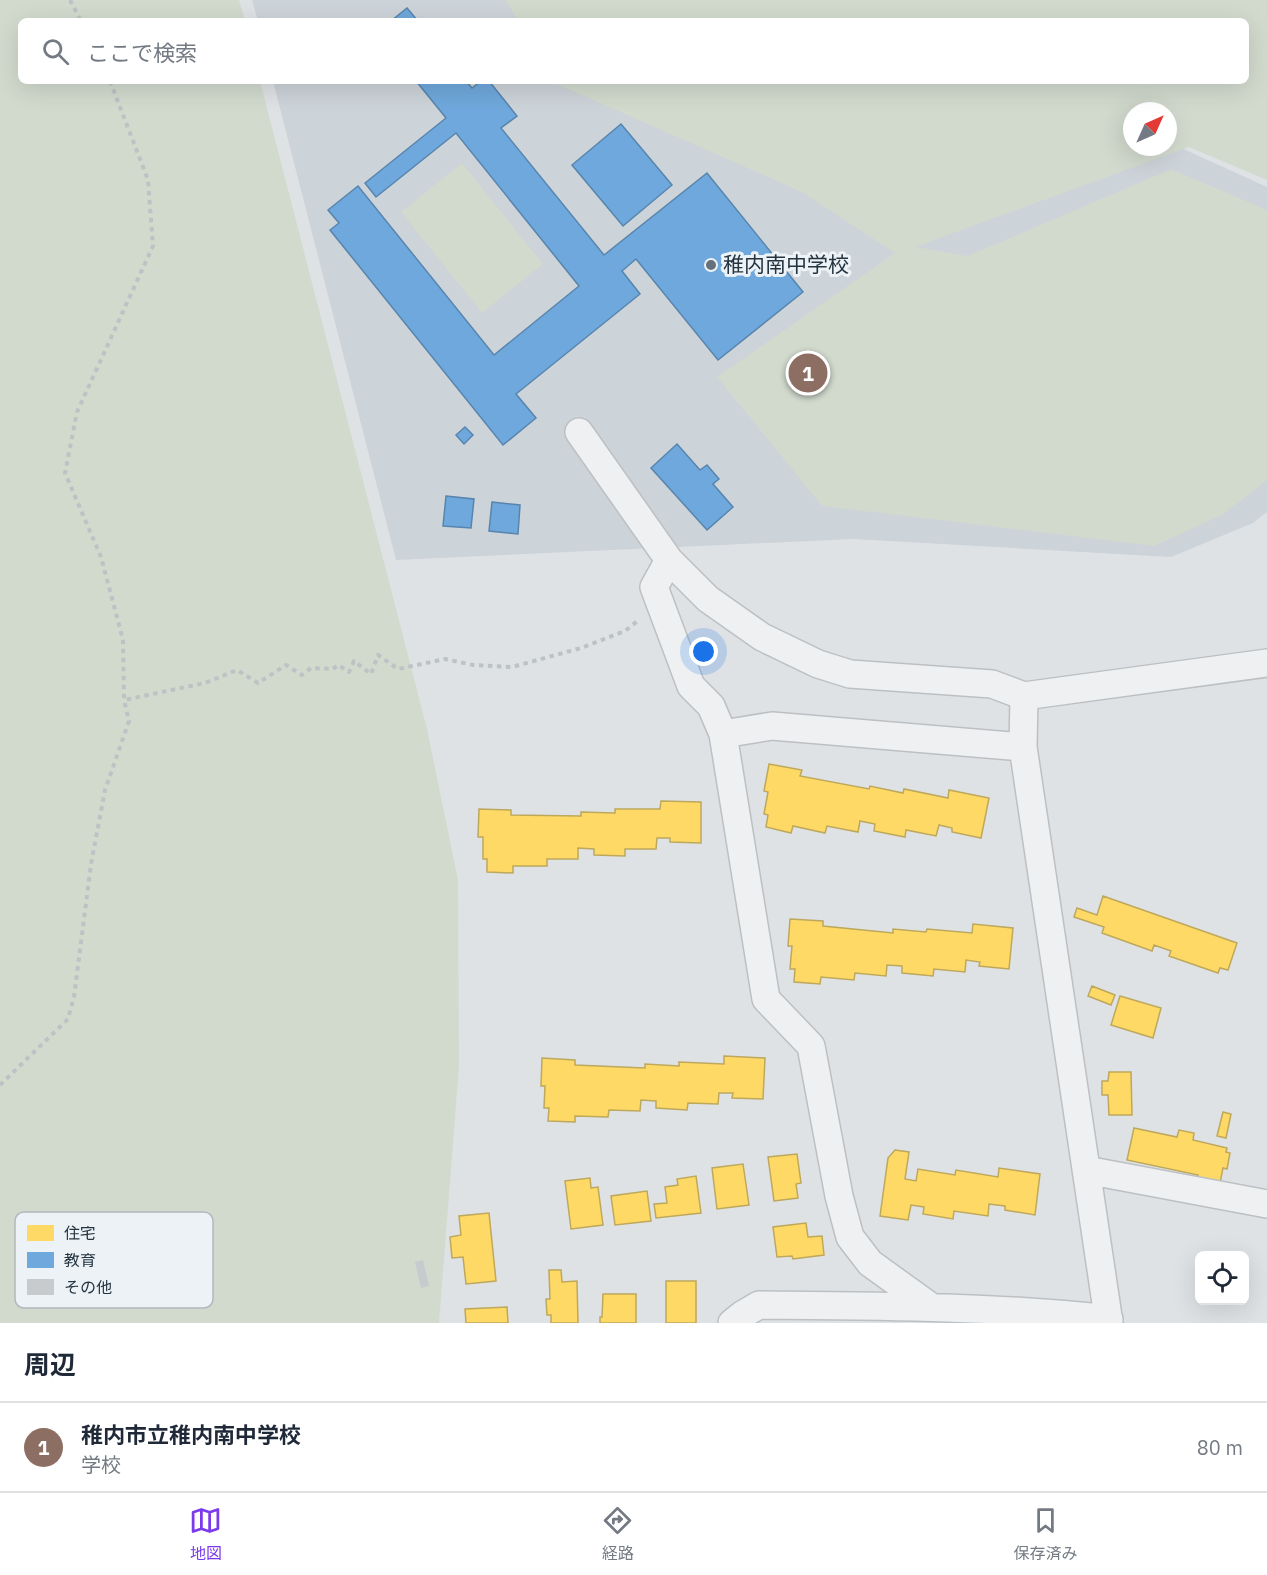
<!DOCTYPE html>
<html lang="ja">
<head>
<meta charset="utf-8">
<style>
  :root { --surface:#fff; --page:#f2f2f3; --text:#1f2937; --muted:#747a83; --line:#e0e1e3; --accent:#7c3aed }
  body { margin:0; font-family:"IBM Plex Sans","Noto Sans JP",sans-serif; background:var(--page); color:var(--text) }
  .controls { position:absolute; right:18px; bottom:18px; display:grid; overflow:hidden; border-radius:9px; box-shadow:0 6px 24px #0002 }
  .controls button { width:54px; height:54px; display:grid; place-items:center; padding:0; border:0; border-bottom:2px solid var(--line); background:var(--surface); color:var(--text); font:30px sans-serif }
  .compass { position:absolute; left:1123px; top:102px; width:54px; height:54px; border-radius:50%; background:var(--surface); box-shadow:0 6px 24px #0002; rotate:45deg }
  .you { position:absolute; left:704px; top:652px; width:21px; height:21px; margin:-15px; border:4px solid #fff; border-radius:50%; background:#1a73e8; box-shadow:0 0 0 9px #1a73e833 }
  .badge { display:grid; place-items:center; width:39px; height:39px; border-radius:50%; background:var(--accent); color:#fff; font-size:20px; font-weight:700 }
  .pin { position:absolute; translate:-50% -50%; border:3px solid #fff; box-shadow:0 2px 6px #0006 }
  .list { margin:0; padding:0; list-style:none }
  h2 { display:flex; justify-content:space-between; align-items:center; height:78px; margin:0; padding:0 24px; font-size:26px }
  h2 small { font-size:20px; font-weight:400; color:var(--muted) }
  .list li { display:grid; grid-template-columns:39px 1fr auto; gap:18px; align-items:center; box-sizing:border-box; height:90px; padding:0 24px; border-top:2px solid var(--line) }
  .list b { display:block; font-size:22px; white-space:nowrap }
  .list p { margin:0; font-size:20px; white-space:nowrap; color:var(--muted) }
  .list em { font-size:20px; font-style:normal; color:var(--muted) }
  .icon { flex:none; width:33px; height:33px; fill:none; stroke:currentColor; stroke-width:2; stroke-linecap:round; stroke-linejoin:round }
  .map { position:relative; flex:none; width:1267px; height:1323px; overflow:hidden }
  .search { position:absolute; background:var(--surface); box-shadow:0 6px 24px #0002; left:18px; right:18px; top:18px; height:66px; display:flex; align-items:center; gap:15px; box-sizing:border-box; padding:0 21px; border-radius:9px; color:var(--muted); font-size:22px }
  .sheet { height:168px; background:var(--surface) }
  nav { display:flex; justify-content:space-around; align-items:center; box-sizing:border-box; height:84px; border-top:2px solid var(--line); background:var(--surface); font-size:16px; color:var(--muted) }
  nav a { display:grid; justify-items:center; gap:3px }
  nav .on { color:var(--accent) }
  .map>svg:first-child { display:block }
  .built { fill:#ccd3d9 }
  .green { fill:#d2dace; fill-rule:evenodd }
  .homes { fill:#ffd966; stroke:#bda85b; stroke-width:1.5 }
  .schools { fill:#6fa8dc; stroke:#5885ad; stroke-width:1.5 }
  .building { fill:#c7cbcd }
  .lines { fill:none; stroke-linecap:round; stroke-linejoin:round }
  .minor-casing { stroke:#bdc0c3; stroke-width:30 }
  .path { stroke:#bdc2c5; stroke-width:4; stroke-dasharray:4.5 4.5; stroke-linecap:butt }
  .minor { stroke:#eef0f2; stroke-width:27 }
  .poi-dot { fill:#65717a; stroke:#ecf2f6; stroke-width:2 }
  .labels { text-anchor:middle; stroke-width:6; stroke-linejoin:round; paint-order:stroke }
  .poi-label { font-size:21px; fill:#243440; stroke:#ecf2f6; text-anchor:start }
  .key { fill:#ecf2f6; stroke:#b0b9bf; stroke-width:1.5 }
  .key-label { font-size:16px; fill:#243440 }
</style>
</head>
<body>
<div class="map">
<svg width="1267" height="1323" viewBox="0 0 1267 1323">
  <rect width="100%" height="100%" fill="#dfe2e5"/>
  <path class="built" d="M252,0h286l11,21h-291z
    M273,81h311l353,153 240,-88 90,41v325l-14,11 -82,34 -318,-18 -457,21z"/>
  <path class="green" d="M0,0h239l6,21h-224v60h239l167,648 31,151 1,186 -20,257h-439z
    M506,0h761v180l-78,-33 -274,100 53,9 203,-87 96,41v270l-45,35 -68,31 -332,-40 -105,-129 178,-124 -93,-61 -252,-111h696v-60h-729zM1132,111h36v36h-36z
    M462,163l81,101 -61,49 -81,-101z"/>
  <path class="homes" d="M769,764l33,6 -2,6 69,13 1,-3 33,7 1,-4 44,9 1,-8 40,8 -8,40 -29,-6v-4l-13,-3 -3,11 -30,-6 -1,7 -31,-6 1,-7 -15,-3 -2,11 -31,-6 -2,7 -32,-7 -2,7 -25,-6 2,-12 -4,-1 4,-22 -4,-1z
    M661,801l40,1v41l-31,-1v-4h-13l-1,11h-31v7l-31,-1v-6l-16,-1v11h-31v7h-34v7l-26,-1v-13h-4v-22h-5l1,-28 32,1v5l70,1v-4l34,1v-4h45z
    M1103,896l134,47 -9,27 -8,-2 -2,5 -49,-17 2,-5 -17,-6 -2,6 -50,-18 2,-6 -30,-10 3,-9 20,7z
    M790,919l33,2v5l70,7v-4l33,3 1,-3 45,4 1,-9 40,4 -4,41 -30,-3 1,-4 -14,-2 -1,12 -31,-3 -1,7 -31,-3v-7l-15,-1 -1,11 -31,-3 -1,7 -33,-3 -1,7 -26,-2 1,-13h-5l2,-23h-4z
    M1092,986l23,9 -4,10 -23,-9z
    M1120,996l41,12 -8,30 -42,-13z
    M724,1056l41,2 -2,41 -31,-1 1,-5h-14l-1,11 -30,-1 -1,7 -31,-2v-7l-15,-1 -1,11 -31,-1 -1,7 -33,-1v6l-27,-1 1,-13h-5l1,-22h-4l1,-28 33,2v5l70,3v-4l34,2v-4l45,2z
    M1109,1072h22l1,43h-23l-1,-20h-6v-14h6z
    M1223,1112l8,2 -5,24 -9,-2z
    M1134,1128l43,9 2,-7 15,3 -1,7 34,8 -1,4 4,1 -3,16 -4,-1 -3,15 -23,-5 1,-3 -71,-15z
    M895,1150l14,2 -4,27 11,2 2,-12 37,6 1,-5 42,7 1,-9 41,6 -5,41 -30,-5v-4l-16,-2 -1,12 -34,-5 -1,8 -30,-5 1,-7 -13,-2 -3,15 -28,-4 8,-58z
    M797,1154l4,29 -5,1 2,14 -24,3 -6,-44z
    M743,1164l6,41 -32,4 -5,-41z
    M696,1176l5,37 -45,5 -2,-14 13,-1 -2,-16 13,-2 -1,-6z
    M590,1178l1,10 7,-1 5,38 -32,4 -6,-48z
    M647,1191l4,30 -36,4 -4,-29z
    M489,1213l7,68 -30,3 -3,-27 -11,1 -2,-21 11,-2 -2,-19z
    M806,1223l2,14 14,-1 2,19 -31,4 -1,-3 -15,1 -4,-30z
    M549,1270h12l1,12 15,-1 1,42h-27v-8h-4l-1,-16h4z
    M666,1281h30v42h-30z
    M603,1294h33v29h-36v-6h2z
    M507,1307l1,16h-42l-1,-14z"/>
  <path class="schools" d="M407,8l11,13h-27z
    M416,81h50l6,7 9,-7h8l28,35 -16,12 103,127 103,-82 96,119 -85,68 -82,-101 -14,12 18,23 -124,100 20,24 -33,27 -173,-215 9,-7 -11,-13 30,-24 136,169 85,-69 -123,-153 -80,64 -11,-14 81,-65z
    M621,124l51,61 -49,41 -51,-61z
    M465,427l8,8 -9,9 -8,-9z
    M677,444l23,26 7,-5 12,14 -6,5 20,23 -26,23 -56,-62z
    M446,496l28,3 -3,29 -28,-2z
    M492,502l28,3 -2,29 -29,-3z"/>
  <path class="building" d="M423,1260l6,26 -8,2 -6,-26z"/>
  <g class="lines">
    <defs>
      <path id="minor" d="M579,432l90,128 39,39 54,38 56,27 32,10 142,10 32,12 243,-33
        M669,560l-15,27 37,99 20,20 12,28
        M1024,696l-1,51 86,576
        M1086,1170l181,34
        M931,1307l-61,-44 -20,-26 -11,-41 -28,-150 -45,-47 -43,-265 49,-8 251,21
        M732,1323l10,-8 17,-10c117,1 234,1 350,14"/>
    </defs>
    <use href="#minor" class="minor-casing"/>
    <path class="path" d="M70,0l11,21
      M110,81l38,99 5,66 -76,166 -12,61 36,84 22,83 1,60 81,-17 32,-13 21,13 28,-18 16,10 9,-7 22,1 5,-4 11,7 5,-11 17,13 7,-19 20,14 47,-10 28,6 39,2 69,-19 44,-17 15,-12
      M0,1085l68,-66 6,-22 17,-133 14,-74 24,-69 -5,-21"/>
    <use href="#minor" class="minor"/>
  </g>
  <circle class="poi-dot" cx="711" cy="265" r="6"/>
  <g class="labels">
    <g class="poi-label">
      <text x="723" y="272">稚内南中学校</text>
    </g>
  </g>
  <rect x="15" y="1212" width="198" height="96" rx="9" class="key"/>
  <rect x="27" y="1225" width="27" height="16" fill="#ffd966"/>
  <rect x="27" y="1252" width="27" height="16" fill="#6fa8dc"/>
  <rect x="27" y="1279" width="27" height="16" fill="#c7cbcd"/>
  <g class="key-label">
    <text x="64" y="1239">住宅</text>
    <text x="64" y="1266">教育</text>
    <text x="64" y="1293">その他</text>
  </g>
</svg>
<div class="controls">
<button><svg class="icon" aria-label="locate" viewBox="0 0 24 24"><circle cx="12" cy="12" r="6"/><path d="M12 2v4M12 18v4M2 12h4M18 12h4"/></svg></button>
</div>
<svg class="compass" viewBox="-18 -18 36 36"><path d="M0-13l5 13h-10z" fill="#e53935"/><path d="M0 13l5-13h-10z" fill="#747a83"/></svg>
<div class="you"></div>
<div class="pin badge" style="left:808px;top:373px;background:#8d6e63">1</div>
<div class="search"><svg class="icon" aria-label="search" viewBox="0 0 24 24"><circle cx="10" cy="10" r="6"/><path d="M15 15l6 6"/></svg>ここで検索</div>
</div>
<section class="sheet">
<h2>周辺<small></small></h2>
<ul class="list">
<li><span class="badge" style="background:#8d6e63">1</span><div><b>稚内市立稚内南中学校</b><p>学校</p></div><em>80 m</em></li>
</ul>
</section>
<nav>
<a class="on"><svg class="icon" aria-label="map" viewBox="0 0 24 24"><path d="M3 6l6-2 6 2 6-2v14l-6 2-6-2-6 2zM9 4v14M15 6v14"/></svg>地図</a>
<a><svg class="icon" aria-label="directions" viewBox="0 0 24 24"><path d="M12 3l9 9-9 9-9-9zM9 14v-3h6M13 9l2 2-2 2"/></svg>経路</a>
<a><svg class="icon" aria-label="saved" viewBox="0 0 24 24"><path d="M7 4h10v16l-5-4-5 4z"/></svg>保存済み</a>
</nav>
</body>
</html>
